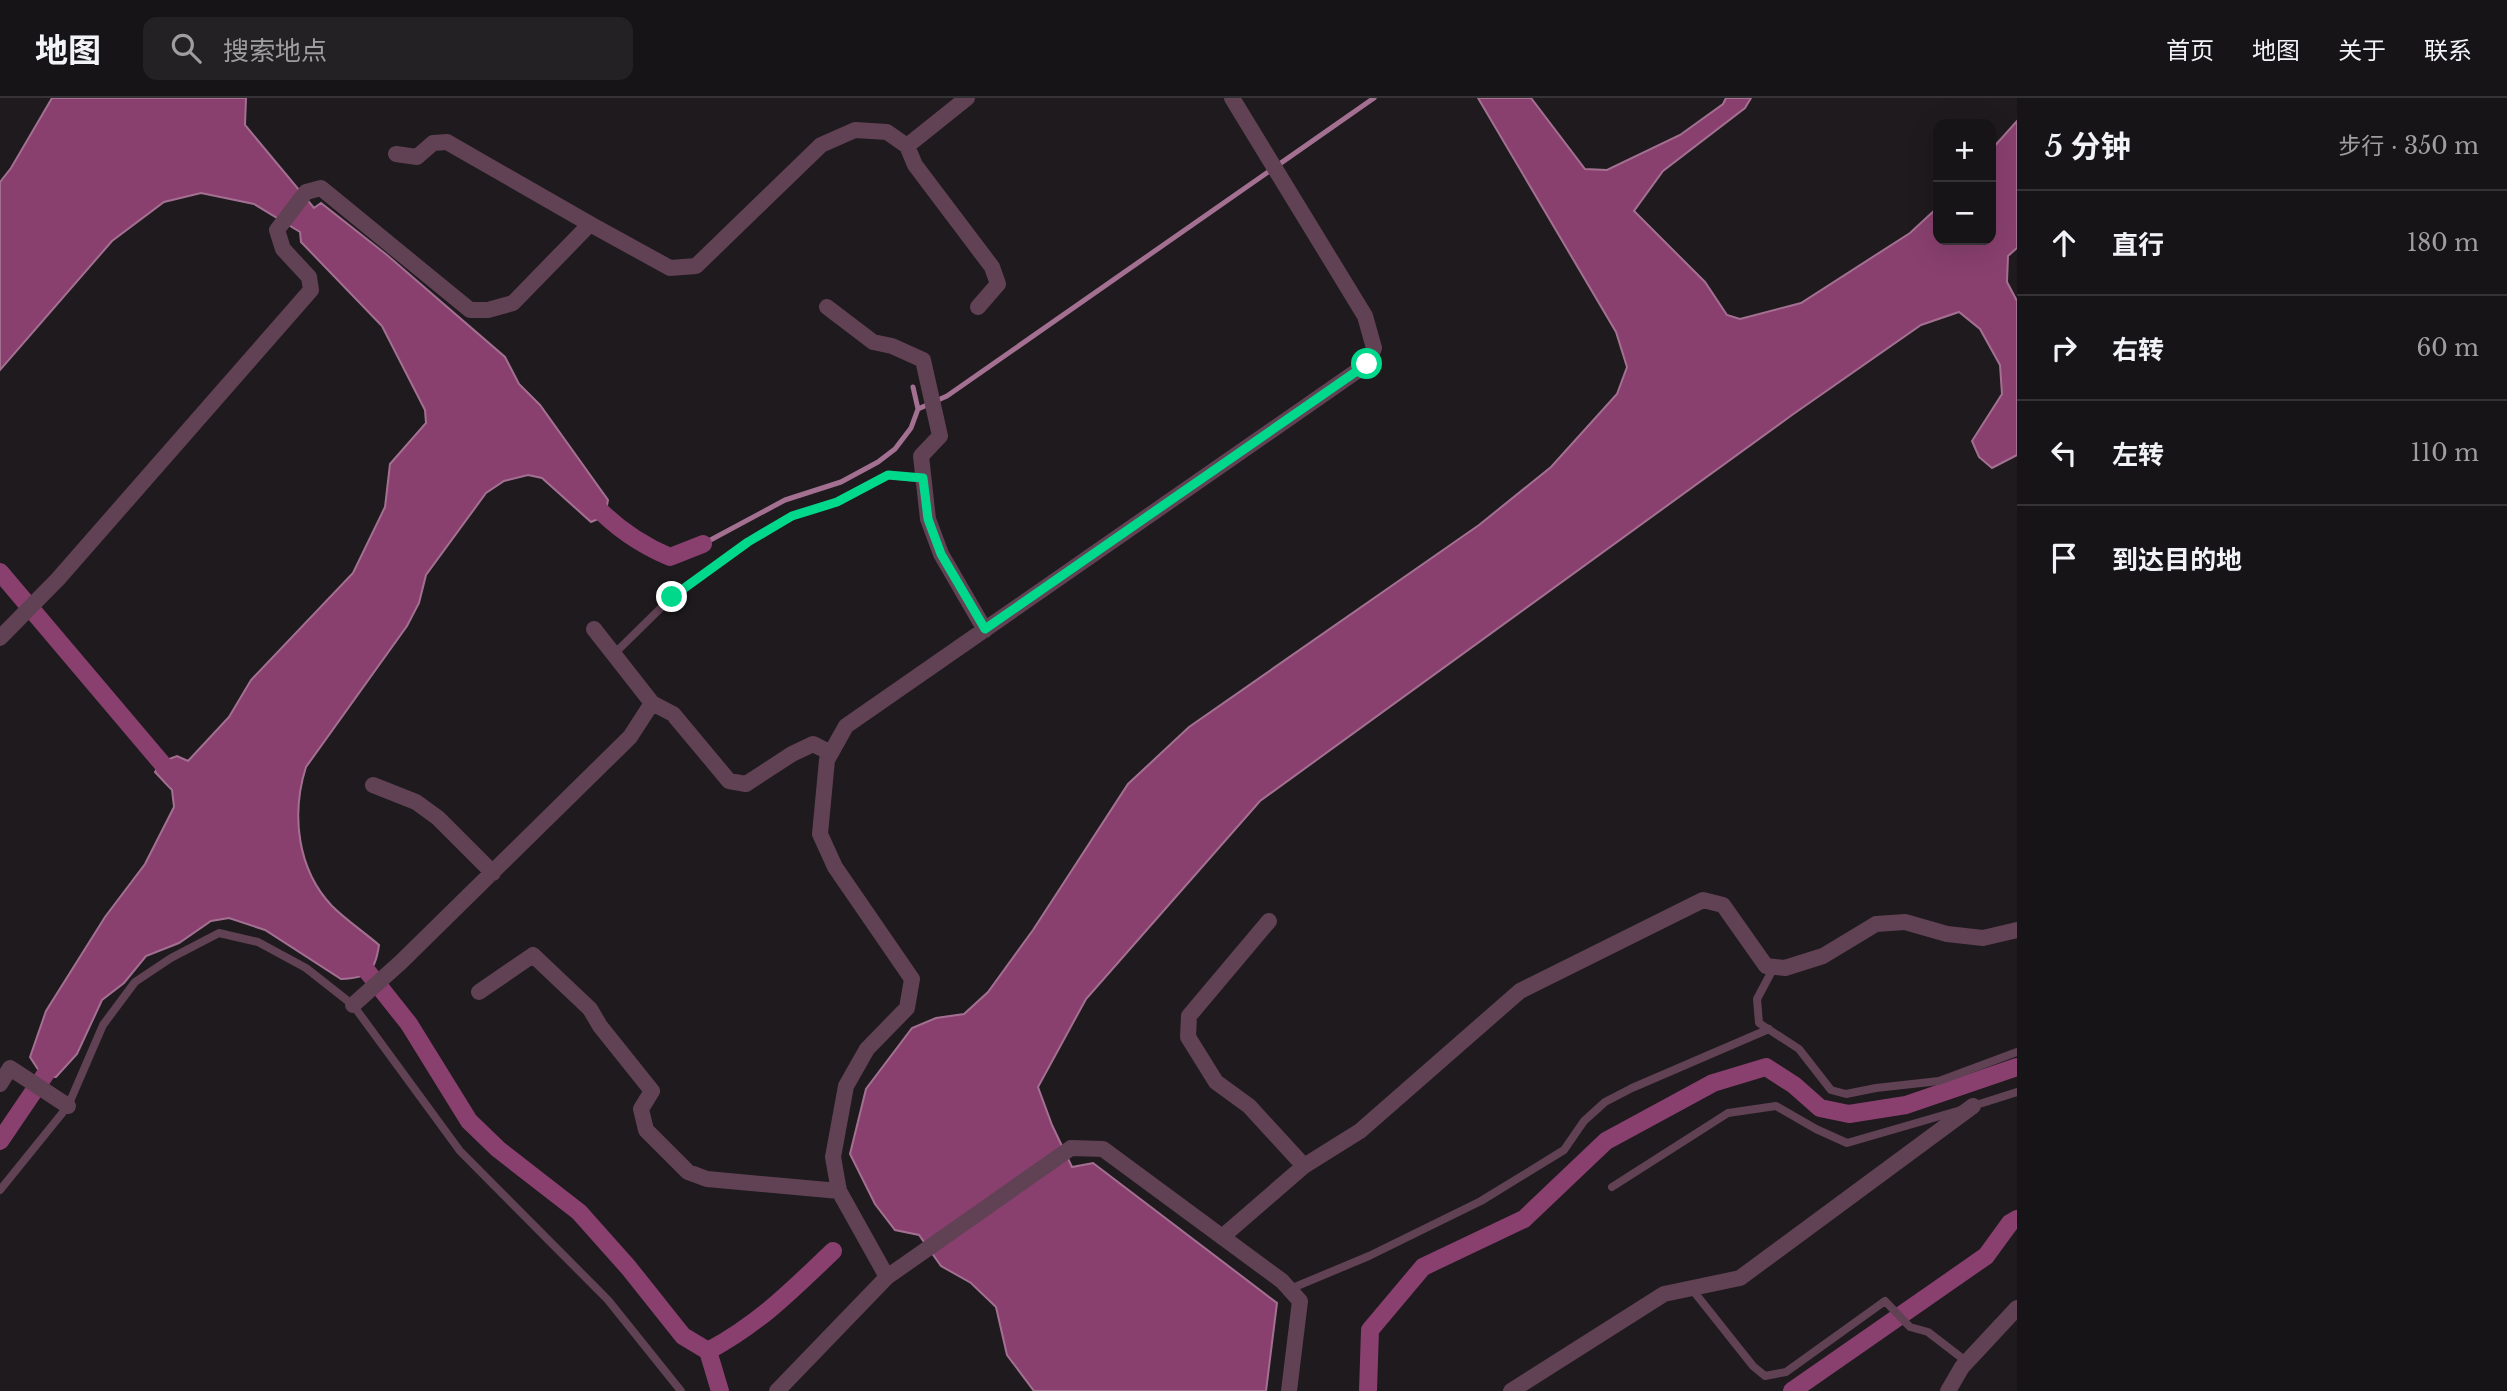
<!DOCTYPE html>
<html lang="zh">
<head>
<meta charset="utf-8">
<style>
  :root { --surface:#161416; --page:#232123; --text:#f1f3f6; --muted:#9e9ea1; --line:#353335 }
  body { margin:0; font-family:"Libre Baskerville","Noto Sans SC",serif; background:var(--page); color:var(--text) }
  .controls { position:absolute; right:21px; top:21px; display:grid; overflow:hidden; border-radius:14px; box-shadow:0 7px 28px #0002 }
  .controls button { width:63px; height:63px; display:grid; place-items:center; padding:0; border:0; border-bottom:2px solid var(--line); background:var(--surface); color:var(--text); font:35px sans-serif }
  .stop { position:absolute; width:21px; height:21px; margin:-16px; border:5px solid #00d98c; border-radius:50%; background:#fff }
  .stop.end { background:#00d98c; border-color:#fff; box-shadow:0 2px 7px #0008 }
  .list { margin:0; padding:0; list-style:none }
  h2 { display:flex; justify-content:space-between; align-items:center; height:91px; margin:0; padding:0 28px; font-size:30px }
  h2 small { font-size:23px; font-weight:400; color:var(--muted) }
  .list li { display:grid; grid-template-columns:46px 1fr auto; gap:21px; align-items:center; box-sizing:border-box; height:105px; padding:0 28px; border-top:2px solid var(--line) }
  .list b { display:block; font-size:26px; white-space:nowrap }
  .list em { font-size:23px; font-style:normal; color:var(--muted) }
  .icon { flex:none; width:38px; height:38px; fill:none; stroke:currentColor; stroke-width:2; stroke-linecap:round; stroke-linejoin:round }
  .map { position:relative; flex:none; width:2017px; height:1293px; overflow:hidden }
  header { display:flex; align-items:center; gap:42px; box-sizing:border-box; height:98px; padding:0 35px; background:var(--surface); border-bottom:2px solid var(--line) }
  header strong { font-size:33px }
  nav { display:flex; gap:38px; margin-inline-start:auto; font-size:24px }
  .search { width:490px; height:63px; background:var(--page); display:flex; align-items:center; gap:18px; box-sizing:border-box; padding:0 24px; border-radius:14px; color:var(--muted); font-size:26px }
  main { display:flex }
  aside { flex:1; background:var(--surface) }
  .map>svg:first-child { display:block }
  .water { fill:#89406f; stroke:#a47092; stroke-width:2 }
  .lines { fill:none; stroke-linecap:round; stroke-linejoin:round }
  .stream { stroke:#a47092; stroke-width:5 }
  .canal { stroke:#89406f; stroke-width:18 }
  .service { stroke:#614154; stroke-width:8 }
  .minor { stroke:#614154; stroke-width:16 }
  .route { stroke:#00d98c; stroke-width:9 }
</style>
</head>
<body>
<header>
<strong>地图</strong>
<div class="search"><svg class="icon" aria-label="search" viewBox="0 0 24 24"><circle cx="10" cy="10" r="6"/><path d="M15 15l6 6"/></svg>搜索地点</div>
<nav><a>首页</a><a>地图</a><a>关于</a><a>联系</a></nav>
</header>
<main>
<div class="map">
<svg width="2017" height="1293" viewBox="0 0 2017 1293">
  <rect width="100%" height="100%" fill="#1e1a1d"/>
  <path class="water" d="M52,0h194l-1,27 69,83 7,-5 66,52 118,102 14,27 21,21 68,95 -3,16 -14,6 -49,-44 -14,-3 -24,6 -18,12 -60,82 -7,28 -12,23 -101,141c-15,47 -9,102 26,139 14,14 32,26 47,39 -4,27 -10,33 -38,34l-76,-49 -36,-12 -18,3 -32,22 -33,13 -22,27 -22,17 -25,54 -21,23h-13l-13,-20 16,-46 59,-94 40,-53 29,-57 -2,-17 -17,-18 6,-10 16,-6 11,5 41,-44 22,-37 102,-107 32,-66 5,-43 36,-41 -1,-13 -43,-84 -81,-84 -1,-10 -46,-28 -53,-11 -37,9 -52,39 -112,129v-188l11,-14z
    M1478,0h53l54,71 22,1 73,-35 43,-31 3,-6h25l-6,10 -82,63 -29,40 71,71 22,33 13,4 61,-16 109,-70 28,-26v33h53v-90l26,-29v127l-9,8 -1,26 10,19v154l-25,13 -13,-11 -7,-16 30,-47 -2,-29 -20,-36 -21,-17 -38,13 -129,90 -532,386 -174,198 -48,88 14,38 20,42 21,-4 184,140 -11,88h-232l-27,-36 -11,-48 -25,-24 -30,-17 -22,-31 -24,-5 -20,-26 -25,-50 16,-65 46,-61 24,-10 28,-4 24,-22 45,-62 95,-146 61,-57 290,-202 72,-58 66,-73 10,-27 -11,-35z"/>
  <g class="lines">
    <path class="stream" d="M918,311l29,-13 427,-298
      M703,446l82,-44 56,-18 37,-20 17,-13 16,-21 7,-19 -5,-22"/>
    <path class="canal" d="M589,401c22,25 50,45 81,58l33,-13
      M0,474l176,208
      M353,860l10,8 46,58 60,97 29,28 81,63 49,55 55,69 25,15c52,-28 83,-60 125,-100
      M0,1043l57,-84
      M708,1253l12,40
      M1368,1293l2,-61 53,-63 101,-48 82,-78 107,-58 53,-16 28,18 26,23 29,6 57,-9 111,-38
      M1792,1293l194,-135 24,-33 7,-4"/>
    <path class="service" d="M614,556l58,-57 76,-55 44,-26 45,-14 51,-27 35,4
      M1774,869l-17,32 2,24 40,26 32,41 15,4 30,-6 63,-7 78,-29
      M1973,1008l44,-14
      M1612,1089l116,-74 48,-7 40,23 31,14 114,-33
      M0,1092l68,-84 35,-81 32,-43 36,-24 48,-25 39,9 48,26 47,37 107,146 148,149 73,91
      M1691,1190l62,78 12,10 21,-4 99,-71 25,26 18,5 39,30
      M1290,1191l79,-33 112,-55 83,-51 20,-29 21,-19 27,-14 137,-59"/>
    <path class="minor" d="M907,48l60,-48
      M396,56l21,3 16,-14 14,-1 143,82
      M827,209l46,35 19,4 31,14 17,76 -19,20 7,63 13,35 44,76
      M594,531l58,74 21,11 56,67 17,3 46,-30 21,-10 18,9
      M0,540l58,-59 253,-289 -2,-13 -26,-28 -6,-19 29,-38 15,-4 149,122h18l25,-7 77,-79 80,44 26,-2 125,-121 34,-15 32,2 20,14 8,19 77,102 6,17 -20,23
      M373,687l43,17 22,16 55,55
      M1269,823l-80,95 -1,21 28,45 33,24 55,60
      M479,894l54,-37 57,54 10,17 52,65 -11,18 5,21 42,42 19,7 132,12
      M353,907l48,-43 229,-225 22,-34
      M0,986l10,-16 58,38
      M1222,1139l82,-71 56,-35 160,-140 183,-91 20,5 43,61 19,2 38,-12 53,-32 29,-2 42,12 36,4 34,-8
      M887,1179l-48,-86 -6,-34 13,-71 21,-37 40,-41 5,-29 -77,-112 -15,-33 7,-74 19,-34 521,-362 7,-16 -9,-32 -133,-218
      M777,1293l110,-114 184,-129 32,1 179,132 18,20 -11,90
      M1511,1293l153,-97 76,-16 233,-172
      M1948,1293l14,-24 55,-59"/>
  </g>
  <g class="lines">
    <path class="route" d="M672,499l76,-55 44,-26 45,-14 51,-27 35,3 5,41 13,35 44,75 382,-265"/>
  </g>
</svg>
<div class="controls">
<button>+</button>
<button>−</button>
</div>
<div class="stop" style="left:1367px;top:266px"></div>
<div class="stop end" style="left:672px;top:499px"></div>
</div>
<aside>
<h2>5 分钟<small>步行 · 350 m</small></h2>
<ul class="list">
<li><svg class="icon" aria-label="ahead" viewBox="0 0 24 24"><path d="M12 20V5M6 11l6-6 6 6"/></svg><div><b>直行</b></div><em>180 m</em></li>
<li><svg class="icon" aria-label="right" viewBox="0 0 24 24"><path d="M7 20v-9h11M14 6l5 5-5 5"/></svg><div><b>右转</b></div><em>60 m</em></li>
<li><svg class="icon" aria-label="left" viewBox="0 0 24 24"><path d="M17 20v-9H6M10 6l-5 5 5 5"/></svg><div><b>左转</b></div><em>110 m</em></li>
<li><svg class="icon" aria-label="arrive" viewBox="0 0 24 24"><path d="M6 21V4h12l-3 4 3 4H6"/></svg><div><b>到达目的地</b></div></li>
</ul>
</aside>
</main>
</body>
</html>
